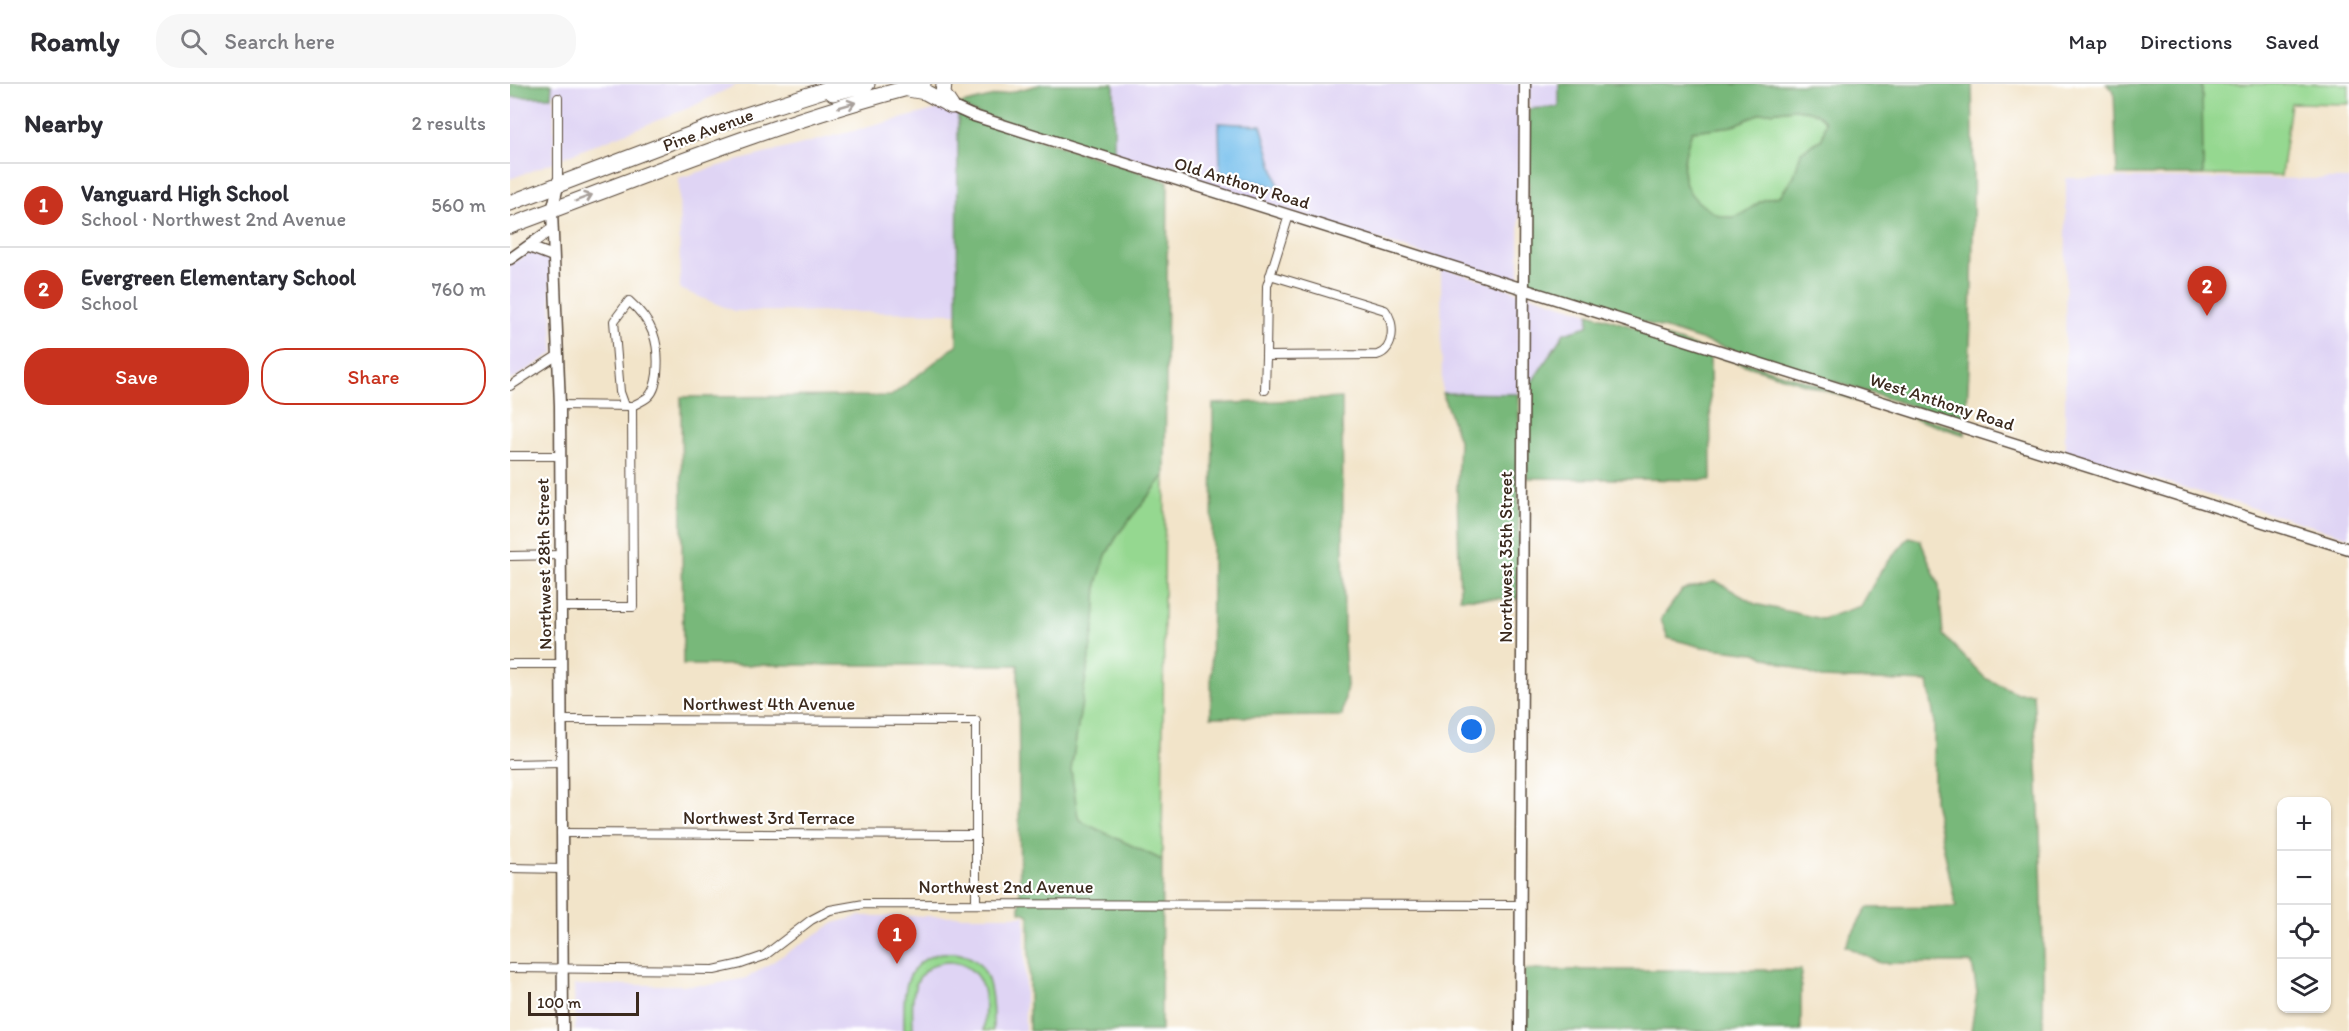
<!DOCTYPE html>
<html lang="en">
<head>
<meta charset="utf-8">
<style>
  :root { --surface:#fff; --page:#f7f7f7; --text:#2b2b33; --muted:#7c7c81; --line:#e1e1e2; --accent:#c8321e }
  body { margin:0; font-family:Itim,sans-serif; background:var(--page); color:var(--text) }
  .controls { position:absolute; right:18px; bottom:18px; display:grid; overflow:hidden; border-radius:12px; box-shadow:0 2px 4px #0004 }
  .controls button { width:54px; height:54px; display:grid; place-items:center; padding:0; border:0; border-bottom:2px solid var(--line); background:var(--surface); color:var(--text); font:30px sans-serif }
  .scale { position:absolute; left:18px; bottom:15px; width:111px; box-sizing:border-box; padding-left:6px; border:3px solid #3b2a1e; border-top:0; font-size:16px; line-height:21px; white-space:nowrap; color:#3b2a1e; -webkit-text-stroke:4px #fff; paint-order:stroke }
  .you { position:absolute; left:962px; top:646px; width:21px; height:21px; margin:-15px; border:4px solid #fff; border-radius:50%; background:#1a73e8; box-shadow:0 0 0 9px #1a73e833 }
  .badge { display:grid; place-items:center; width:39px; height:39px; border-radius:50%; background:var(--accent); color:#fff; font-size:20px; font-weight:700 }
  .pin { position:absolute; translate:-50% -50px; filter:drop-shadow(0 2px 3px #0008) }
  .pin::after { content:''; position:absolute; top:32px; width:21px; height:18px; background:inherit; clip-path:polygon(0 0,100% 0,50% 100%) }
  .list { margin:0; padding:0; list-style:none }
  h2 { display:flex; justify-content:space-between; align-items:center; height:78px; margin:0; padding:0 24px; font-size:26px }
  h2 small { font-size:20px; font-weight:400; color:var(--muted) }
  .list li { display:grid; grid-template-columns:39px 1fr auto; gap:18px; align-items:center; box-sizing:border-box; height:84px; padding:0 24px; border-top:2px solid var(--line) }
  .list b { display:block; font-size:22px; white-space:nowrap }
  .list p { margin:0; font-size:20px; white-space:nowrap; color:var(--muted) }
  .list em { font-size:20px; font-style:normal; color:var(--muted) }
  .actions { display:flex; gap:12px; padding:18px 24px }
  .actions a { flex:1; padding:14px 0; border:2px solid var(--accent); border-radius:24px; text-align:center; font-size:21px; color:var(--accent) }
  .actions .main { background:var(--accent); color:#fff }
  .icon { flex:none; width:33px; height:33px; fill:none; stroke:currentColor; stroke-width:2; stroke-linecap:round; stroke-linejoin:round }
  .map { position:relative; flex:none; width:1839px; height:947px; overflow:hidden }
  header { display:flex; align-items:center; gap:36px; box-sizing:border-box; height:84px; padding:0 30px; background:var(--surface); border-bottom:2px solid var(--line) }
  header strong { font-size:28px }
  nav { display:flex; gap:33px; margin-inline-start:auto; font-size:21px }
  .search { width:420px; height:54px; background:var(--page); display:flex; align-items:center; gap:15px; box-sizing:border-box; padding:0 21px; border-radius:24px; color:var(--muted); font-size:22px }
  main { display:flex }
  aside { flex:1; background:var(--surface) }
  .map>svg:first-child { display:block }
  .built { fill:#dfd4f4 }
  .green { fill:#95d890; stroke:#688157; stroke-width:1.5 }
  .forest { fill:#78b87a; stroke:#5a714c; stroke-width:1.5; fill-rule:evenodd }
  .water { fill:#73beec; stroke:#577485; stroke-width:1.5 }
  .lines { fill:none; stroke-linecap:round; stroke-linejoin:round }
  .street-casing { stroke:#564638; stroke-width:10 }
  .secondary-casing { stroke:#564638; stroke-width:13 }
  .highway-casing { stroke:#564638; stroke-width:17 }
  .street { stroke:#fff; stroke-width:8 }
  .secondary { stroke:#fff; stroke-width:10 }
  .highway { stroke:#fff; stroke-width:15 }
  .oneway { stroke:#a79f9a }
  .labels { text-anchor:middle; stroke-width:4.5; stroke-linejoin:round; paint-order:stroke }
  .street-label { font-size:18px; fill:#3b2a1e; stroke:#fff }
</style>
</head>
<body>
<header>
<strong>Roamly</strong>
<div class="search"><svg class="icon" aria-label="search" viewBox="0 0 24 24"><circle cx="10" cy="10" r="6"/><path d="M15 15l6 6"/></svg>Search here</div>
<nav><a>Map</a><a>Directions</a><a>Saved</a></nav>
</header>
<main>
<aside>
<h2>Nearby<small>2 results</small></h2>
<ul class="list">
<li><span class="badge">1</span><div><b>Vanguard High School</b><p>School · Northwest 2nd Avenue</p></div><em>560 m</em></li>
<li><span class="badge">2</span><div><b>Evergreen Elementary School</b><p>School</p></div><em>760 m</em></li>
</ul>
<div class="actions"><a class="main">Save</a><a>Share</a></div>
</aside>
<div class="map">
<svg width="1839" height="947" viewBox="0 0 1839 947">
  <rect width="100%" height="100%" fill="#fff"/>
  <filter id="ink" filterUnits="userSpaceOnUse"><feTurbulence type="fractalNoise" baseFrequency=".0167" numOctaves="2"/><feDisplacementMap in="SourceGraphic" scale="12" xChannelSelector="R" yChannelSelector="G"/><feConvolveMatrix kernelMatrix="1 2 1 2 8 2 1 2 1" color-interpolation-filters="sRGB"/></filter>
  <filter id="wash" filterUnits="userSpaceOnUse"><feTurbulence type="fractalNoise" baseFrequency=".008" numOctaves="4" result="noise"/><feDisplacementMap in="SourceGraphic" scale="24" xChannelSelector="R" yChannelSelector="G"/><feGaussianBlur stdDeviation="1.35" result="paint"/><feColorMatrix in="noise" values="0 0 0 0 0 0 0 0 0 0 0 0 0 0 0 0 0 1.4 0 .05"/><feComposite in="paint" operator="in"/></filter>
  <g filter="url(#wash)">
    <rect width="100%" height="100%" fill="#f2e4c9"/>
    <path class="built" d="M42,0h186l-47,23 -129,51 1,-64h-9v68l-44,17v-82h41z
      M604,0h406l-1,200 -405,-128z
      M1019,0h30v23l-30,2z
      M436,23l12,6 -1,200 -223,-2 -54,-22 -1,-111 54,-16z
      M1556,94l283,1v358l-284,-85z
      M20,168l19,6 5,95 -44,28v-117z
      M931,183l78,25v102l-77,-1z
      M1018,210l61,19 -1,13 -60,62z
      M350,832h165v115h-450l-1,-46h135l38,-7 87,-55z"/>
    <path class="green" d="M1692,0h147v20l-58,-1 -10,73 -78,-1z
      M1283,25c13,1 25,2 33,13l-4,17 -17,10 -11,27 -14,20c-4,1 -9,2 -14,3 -11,4 -21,16 -32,18 -13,1 -20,-3 -30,-10 -29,-20 -22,-47 -12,-76l41,-5 28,-13z
      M655,391l-3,385 -78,-37 -6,-6 -7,-47 24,-150 2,-37 9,-28 13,-22z
      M431,869c52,-5 52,40 52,78h-9c0,-15 3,-33 -3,-47 -10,-27 -49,-30 -63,-4 -8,15 -5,35 -5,51h-9c0,-34 -4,-68 37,-78z"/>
    <path class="forest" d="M0,0h42l-1,13h-41z
      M533,0h71v72l-141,-44 -15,-7z
      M1049,0h413c3,113 1,226 -6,339l-438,-137 1,-177 30,-2zM1283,25c13,1 25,2 33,13l-4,17 -21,13 -7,24 -14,20c-4,1 -9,1 -14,3 -11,4 -21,16 -32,18 -12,1 -17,-2 -26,-8 -33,-21 -27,-45 -16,-78l41,-5 28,-13z
      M1596,0h96l1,91h-86l-3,-84z
      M448,29l210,68 -3,294 -46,58 -13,22 -9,28 -2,37 -24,150 7,47 6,6 78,37 -1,171h-132v-115l-4,-3 -5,-1 -2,-247h-335l-2,-268 210,-1 66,-51z
      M1079,229l376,118v4l-255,-81 1,126 -184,-2 1,-90 36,-55 24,-7z
      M932,309l77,1 -1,205 -58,-1 -3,-108 2,-50z
      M832,314l2,243 3,45 -5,30 -131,1 2,-313z
      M1399,453l11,3 19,45 4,50 42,43 32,15h16c7,113 11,225 10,338h-72l6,-39 -5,-29h-92l-35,-17 22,-38 89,-1 -22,-106v-82l-6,-37 -107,-4 -66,-25 -53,-6 -34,-9 -7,-19 21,-29 34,-9 39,23 67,15 39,-13 21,-37z
      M1014,886h277v61h-277z"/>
    <path class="water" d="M709,39l42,2 18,63 -59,-16z"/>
  </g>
  <g filter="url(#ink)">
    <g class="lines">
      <defs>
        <path id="street" d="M48,102v-88
          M760,191l115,35c10,13 10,40 -8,45l-111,1 1,-70 22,-71
          M0,302l48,-31
          M755,306l1,-34
          M50,321l72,1 1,201h-71
          M115,322l-5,-14 -6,-71 15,-20c24,21 31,41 28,73 -1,7 -2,16 -8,22 -4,4 -11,7 -17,10
          M0,372h50
          M0,472l51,-1
          M0,580h52
          M52,636l414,1v182
          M0,680l52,-1
          M51,749l415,2
          M0,784l51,1
          M0,884l204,2 27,-6 23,-8 47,-36 19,-10 34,-6 656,1"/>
        <path id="secondary" d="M441,22l20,9 1378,434
          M48,102l-6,25 8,194 3,626
          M19,163l24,9
          M0,175l42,-30
          M1010,947l5,-947"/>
        <path id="highway" d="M434,0l-1,10 8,12
          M398,5l17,3 26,14
          M323,9l34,-9
          M0,119l208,-79 125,-40
          M0,142c137,-51 271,-106 413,-142"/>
      </defs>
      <use href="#street" class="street-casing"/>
      <use href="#secondary" class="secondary-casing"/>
      <use href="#highway" class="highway-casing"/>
      <use href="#street" class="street"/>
      <use href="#secondary" class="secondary"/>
      <use href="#highway" class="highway"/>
    </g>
    <defs><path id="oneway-shaft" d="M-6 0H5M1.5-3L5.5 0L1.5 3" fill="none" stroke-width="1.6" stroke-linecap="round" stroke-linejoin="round" transform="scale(1.5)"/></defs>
    <g class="oneway">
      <use href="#oneway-shaft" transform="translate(337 21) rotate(-16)"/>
      <use href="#oneway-shaft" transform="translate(74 114) rotate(-21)"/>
    </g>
  </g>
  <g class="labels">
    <g class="street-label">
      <text transform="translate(198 46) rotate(-20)" y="6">Pine Avenue</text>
      <text transform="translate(732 99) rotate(17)" y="6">Old Anthony Road</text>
      <text transform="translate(1432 318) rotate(18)" y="6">West Anthony Road</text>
      <text transform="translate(996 473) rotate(-90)" y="6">Northwest 35th Street</text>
      <text transform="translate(34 480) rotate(-91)" y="6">Northwest 28th Street</text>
      <text x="259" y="626">Northwest 4th Avenue</text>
      <text x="259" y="740">Northwest 3rd Terrace</text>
      <text x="496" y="809">Northwest 2nd Avenue</text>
    </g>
  </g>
</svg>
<div class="controls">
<button>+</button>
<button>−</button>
<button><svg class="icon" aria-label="locate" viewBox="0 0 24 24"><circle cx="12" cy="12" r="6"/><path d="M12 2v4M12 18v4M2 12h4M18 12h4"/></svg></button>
<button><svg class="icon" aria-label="layers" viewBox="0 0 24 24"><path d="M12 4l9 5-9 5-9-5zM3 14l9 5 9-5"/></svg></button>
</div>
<div class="scale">100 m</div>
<div class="you"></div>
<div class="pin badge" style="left:387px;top:880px">1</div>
<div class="pin badge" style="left:1697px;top:232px">2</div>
</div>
</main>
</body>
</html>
